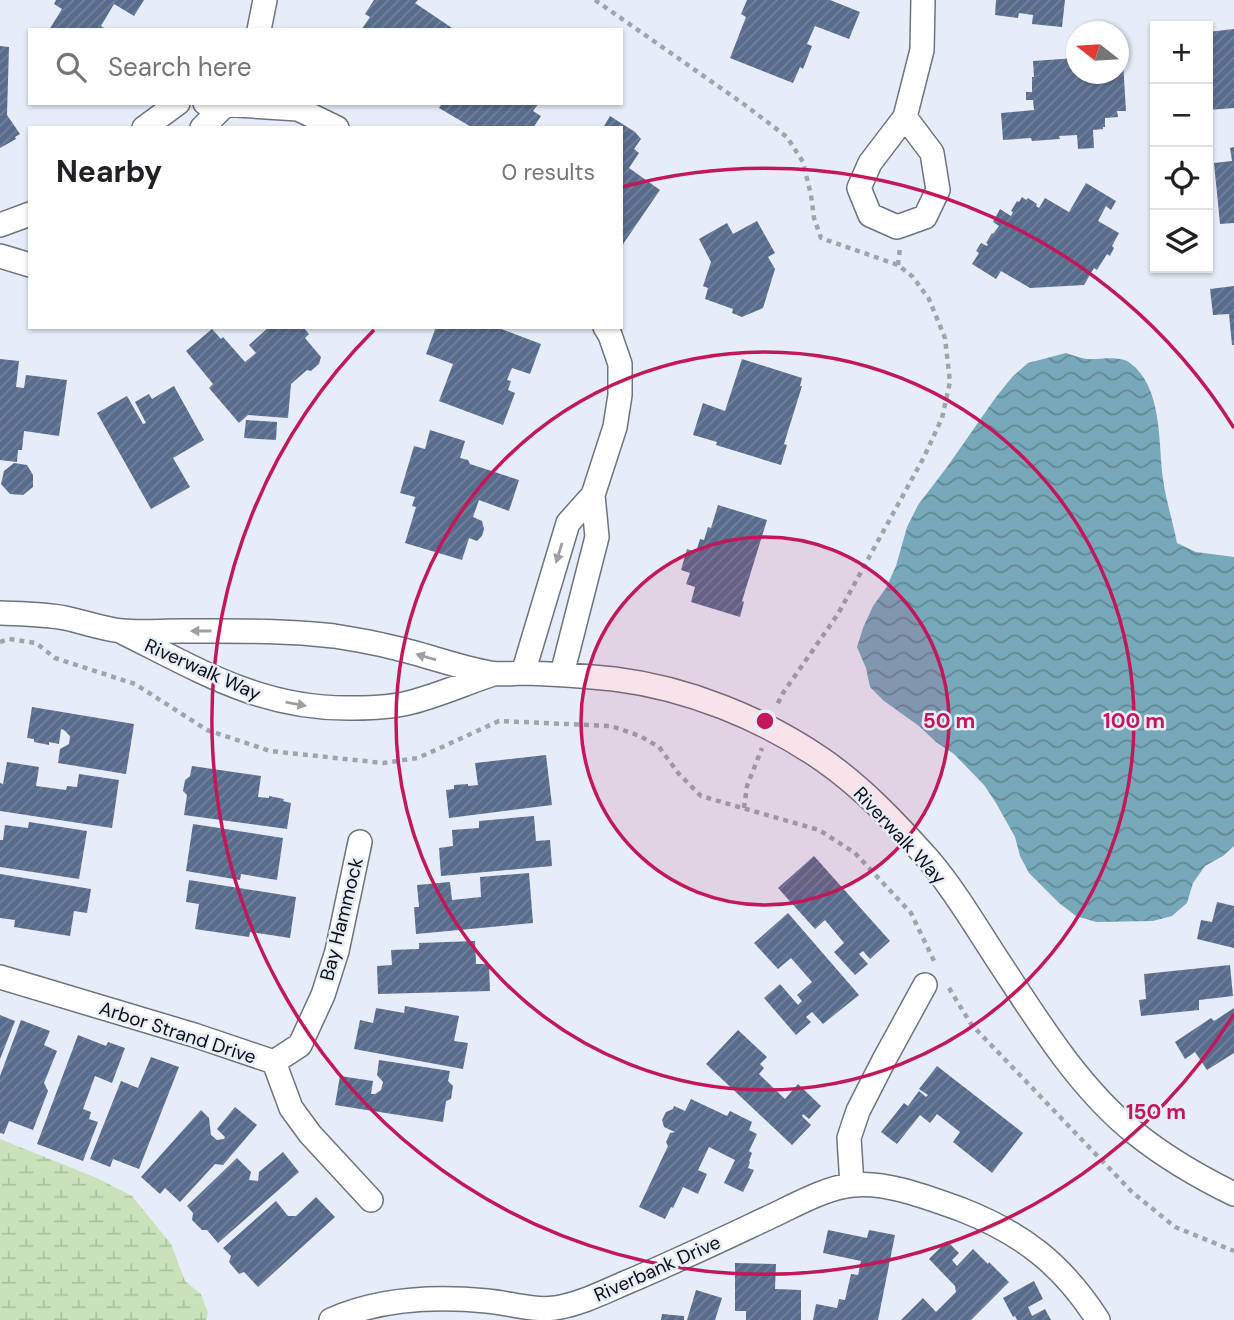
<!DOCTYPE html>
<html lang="en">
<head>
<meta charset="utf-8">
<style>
  :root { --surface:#fff; --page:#f6f6f6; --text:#202124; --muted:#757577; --line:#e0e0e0 }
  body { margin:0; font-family:"DM Sans",sans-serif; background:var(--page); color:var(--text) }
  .controls { position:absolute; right:21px; top:21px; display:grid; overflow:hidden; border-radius:0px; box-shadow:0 2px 5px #0004 }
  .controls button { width:63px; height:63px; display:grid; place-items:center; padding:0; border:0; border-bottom:2px solid var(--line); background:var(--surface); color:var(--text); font:35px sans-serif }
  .compass { position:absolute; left:1066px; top:21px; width:63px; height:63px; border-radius:50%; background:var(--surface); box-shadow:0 2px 5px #0004; rotate:287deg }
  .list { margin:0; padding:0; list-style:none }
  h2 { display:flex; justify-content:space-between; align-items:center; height:91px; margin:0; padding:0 28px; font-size:30px }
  h2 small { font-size:23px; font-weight:400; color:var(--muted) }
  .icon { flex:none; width:38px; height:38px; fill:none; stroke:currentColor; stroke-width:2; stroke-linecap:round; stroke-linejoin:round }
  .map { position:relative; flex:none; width:1234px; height:1320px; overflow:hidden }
  .search { position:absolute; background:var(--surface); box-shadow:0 2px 5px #0004; left:28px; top:28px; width:595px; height:77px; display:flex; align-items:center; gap:18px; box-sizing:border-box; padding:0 24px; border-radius:0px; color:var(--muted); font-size:26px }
  .panel { position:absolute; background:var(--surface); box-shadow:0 2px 5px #0004; left:28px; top:126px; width:595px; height:203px; border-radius:0px }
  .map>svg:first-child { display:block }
  .wetland { fill:url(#wetland-marsh) }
  .water { fill:url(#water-waves) }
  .building { fill:url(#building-hatch) }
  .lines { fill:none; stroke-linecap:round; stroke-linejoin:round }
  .minor-casing { stroke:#6e747e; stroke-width:26 }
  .path { stroke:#9fa4ad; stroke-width:4.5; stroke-dasharray:5 5; stroke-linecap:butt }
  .minor { stroke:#fff; stroke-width:23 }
  .oneway { fill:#9e9fa1 }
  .ring { fill:none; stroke:#c2185b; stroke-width:3.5 }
  .labels { text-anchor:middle; stroke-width:5; stroke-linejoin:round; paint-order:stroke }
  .street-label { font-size:19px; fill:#0d0f13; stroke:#e6edf8 }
  .centre { fill:#c2185b; stroke:#e6edf8; stroke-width:3.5 }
  .ring-label { font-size:21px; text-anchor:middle; font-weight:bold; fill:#c2185b; stroke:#e6edf8; stroke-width:5; stroke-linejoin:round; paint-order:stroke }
</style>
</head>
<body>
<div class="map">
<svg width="1234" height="1320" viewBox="0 0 1234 1320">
  <defs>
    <pattern id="wetland-marsh" width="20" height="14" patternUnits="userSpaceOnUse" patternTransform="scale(1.75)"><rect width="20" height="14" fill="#c9e2bc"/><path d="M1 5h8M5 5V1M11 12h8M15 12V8" fill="none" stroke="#abc1a1"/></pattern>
    <pattern id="water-waves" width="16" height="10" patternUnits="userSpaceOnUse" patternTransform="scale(1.75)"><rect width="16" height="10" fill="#78a9bb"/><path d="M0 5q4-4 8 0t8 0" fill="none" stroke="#618897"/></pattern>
    <pattern id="building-hatch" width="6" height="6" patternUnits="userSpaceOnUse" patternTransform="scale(1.75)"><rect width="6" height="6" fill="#586c8d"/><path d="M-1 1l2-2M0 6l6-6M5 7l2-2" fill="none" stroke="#74829a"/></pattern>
  </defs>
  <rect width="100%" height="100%" fill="#e6edf8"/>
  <path class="wetland" d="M0,1139l97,39 35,18 39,48 14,37 16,13 7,19 -2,7h-206z"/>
  <path class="water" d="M1066,353c7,2 14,5 21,6 13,1 32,-4 43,4 33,24 28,80 33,116 3,22 10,43 14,64l19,9 38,5v289l-11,10 -18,10 -12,17 -6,20 -15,13 -19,5 -57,1 -20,-6 -17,-13 -30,-30 -9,-17 -5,-19 -19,-34 -12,-18 -30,-31 -18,-12 -17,-16 -35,-25 -14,-14 -4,-19 -9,-21 6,-19 10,-22 13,-18 10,-22 11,-39 11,-22 29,-38 49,-70 17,-21 15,-13z"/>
  <path class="building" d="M56,0h88l-10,16 -20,-12 -13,22 3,2 -1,2h-54l13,-21 -8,-5z
    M374,0h44l-3,3 40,27h-94l9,-13 -5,-3z
    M747,0h83l30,12 -11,27 -34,-13 -8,18 5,2 -9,23 -3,-2 -7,16 -63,-25 16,-41 -5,-3z
    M996,0h69l-3,27 -30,-3 1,-9 -14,-2 -1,5 -23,-3z
    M1234,29v79l-26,2v-78z
    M0,46l9,1 -2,68 13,19 -5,3 1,2 -16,9z
    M1076,58v16h42v-11l5,-1 3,49h-9l1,6 -13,1v9h-2v2l-10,1 1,18 -16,1 -1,-14 -18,1 1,3 -28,2 -1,-3 -28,2 -2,-27 33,-3 -1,-10h-7v-8h6v-15h2l-1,-16z
    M442,103h97l-6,8 8,5 -8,12h-60l-34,-20z
    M610,116l25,16 6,7 -7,10 5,4 -10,15 31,22 -39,57v-119h-18z
    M1234,147v76l-14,1 -6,-61 18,-2 -2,-13z
    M1086,183l30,18 -5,9 -5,-4 -8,15 21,12 -7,13 2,2 -4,8 -3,-2 -10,16 -3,-2 -10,17 -54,3 -29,-17 -5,8 -24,-15 7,-11 -3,-2 5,-8 6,3 1,-2 -2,-1 6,-10 1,1 6,-8 -6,-4 7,-13 11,7 2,-4 -2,-1 6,-10 2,1 3,-5 4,3 2,-2 9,6 -1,2 3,2 6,-10 24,14z
    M757,221l18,32 -7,4 7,12 -12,39 -21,9 -10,-4 1,-4 -28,-10 3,-11 -5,-2 8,-24 -12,-23 28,-16 6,11z
    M1234,286v59h-2l-3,-31 -16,1 -3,-26z
    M269,327h34l6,7 -4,4 16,19 -2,7 -8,7 -4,-1 -16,14 -3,34 -40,-3 -9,8 -30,-35 4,-4 -27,-33 26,-22 9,10 2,-2 22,25 11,-9 -7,-8z
    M436,327h60l45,17 -11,30 -18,-6 -5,12 4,1 -3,9 7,3 -12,32 -64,-24 14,-37 -27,-10z
    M0,359l19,2 -3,26 8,1 2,-13 41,5 -8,56 -35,-5 -2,19h-4l-1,12 -17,-2z
    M742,359l60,19 -2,8h2l-18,58 3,1 -6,20 -65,-20 1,-3 -24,-7 10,-32 22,8z
    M174,386l30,54 -31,18 17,29 -39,22 -54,-96 30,-17 16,28 3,-1 -11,-21 14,-8 3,5z
    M246,420l31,2 -1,18 -32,-2z
    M430,430l35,11 -5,17 8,2 2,4 49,16 -10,31 -30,-11 -6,17 9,4 2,8 -2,7 -5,5 -8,-3 -7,22 -57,-17 11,-36 -4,-1 3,-9 -15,-4 14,-47 11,3z
    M14,463l13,2 6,10v12l-10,8 -13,-1 -9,-10 3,-13z
    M718,505l49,15 -25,81 2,1 -4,15 -49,-15 4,-15 -9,-3 4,-11 -9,-3 6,-21 9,3 4,-13 4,1 4,-13 3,1z
    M32,707l102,17 -8,50 -68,-11 2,-14 9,-5 1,-8 -6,-6 -3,-1 -2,15 -10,-2v3l-15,-3v-3l-7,-1z
    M546,755l6,50 -103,13 -3,-28 8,-1v-4l14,-1v2l10,-1 -3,-22z
    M7,762l32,5 -3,19 30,4 1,-4 10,1 2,-13 40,6 -7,48 -112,-17v-28l3,1z
    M192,766l69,10 -3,21 11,1v-2l15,3 -1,2 8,2 -4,26 -103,-14 3,-20 -4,-4 2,-11 5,-4z
    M534,816l2,25 14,-1 2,26 -111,10 -2,-28 14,-2 -1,-16 27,-2v-7z
    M29,822l58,9 -8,48 -79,-12v-27h3l2,-15 23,3z
    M193,824l90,14 -6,42 -36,-6 -1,6 -54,-9z
    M814,856l76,85 -20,18 -7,-8 -4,3 9,10 -13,11 -21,-23 10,-9 -19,-23 -10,9 -37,-41z
    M529,873l4,50 -117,11 -2,-27h5l-2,-22 33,-3 2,18 29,-3 -1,-20z
    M0,874l91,15 -4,24 -13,-2 -4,25 -56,-9 1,-7 -15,-2z
    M189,880l107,17 -6,41 -40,-6 -1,5 -54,-8 4,-25 -13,-2z
    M1217,902l17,4v42l-37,-9 4,-19 11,2z
    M788,913l71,82 -36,29 -11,-12 -6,5 5,5 -15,13 -32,-37 16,-14 18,21 4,-4 -5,-6 15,-13 -21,-24 -13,11 -24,-26z
    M475,941l1,23h13l1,27 -112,3 -1,-28 15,-1 -1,-15 28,-1v-6z
    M1230,965l3,31 -34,4v10l-58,6 -2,-16 7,-1 -2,-25z
    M405,1006l54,10 -5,25 14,2 -5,26 -109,-20 6,-29 13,3 3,-15 28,5z
    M1234,1008v45l-27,17 -12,-18 -10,7 -10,-17 36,-24 3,3z
    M0,1015l15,6 -15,38z
    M21,1020l29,11 -6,14 13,6 -13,32 4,8 -15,39 -24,-9 -5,13 -4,-1v-57z
    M738,1030l29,27 -7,7 4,4 -5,6 26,25 13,-15 23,22 -12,13 -6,-5 -1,2 9,9 -19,20 -86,-81z
    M78,1035l28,11 2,-4 17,6 -13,35 -17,-7 -12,33 8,3 -2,7 9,3 -15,39 -46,-17z
    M151,1057l28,10 -40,102 -26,-10 -3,8 -20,-8 31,-78 17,7z
    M379,1060l71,11 -2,10 5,5 -2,13 -5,2 -3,21 -108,-17 5,-29 33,5 -2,13h4l6,-4 2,-8 -6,-7z
    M937,1066l86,67 -31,40 -39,-31 7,-10 -23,-18 -7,9 -10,-8 -23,29 -16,-12 23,-29 4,3 11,-15 7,6 2,-2 -9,-6z
    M691,1099l36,17 3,-5 22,11 -3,8 8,4 -8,17 3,2 -3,8 1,1 -2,6 6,2 -11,22 -19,-9 11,-23 -26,-13 -11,23 9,4 -9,20 -15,-7 -10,21 -2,-1 -6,12 -26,-12 29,-61 -2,-4 4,-9 5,-1 -11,-5 -2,-7 4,-8 7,-3 1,-3 11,5z
    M235,1107l22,18 -34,40 -8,-1 -35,38 -15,-14 -5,6 -19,-17 60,-67 8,8 2,17 6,5 7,-1 1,-2 -8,-8z
    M283,1152l16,20 -81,71 -11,-13h-5l-10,-10 1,-7 -6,-7 50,-48 14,14 -2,8 9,1 1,-9z
    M316,1197l19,20 -77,70 -14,-15 -5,2 -10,-12 2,-6 -8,-8 53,-47 12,15h8z
    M828,1230l39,8 2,-8 26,5 -17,85h-65l3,-16 21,4 2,-9 6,1 6,-26 7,1 3,-14 -38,-8z
    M947,1241l12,12 -7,7 5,6 16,-17 15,15 1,-2 20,20 -38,38h-70l22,-22 13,14 20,-20 -1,-6 -26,-27z
    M735,1263l41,1 -1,25 26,1v30h-55v-9h-11z
    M1034,1281l9,18 -15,8 4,9 13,-7 6,11h-34l-2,-4 -2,1 -10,-19z
    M696,1290l26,8 -7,22h-28z
    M662,1314l22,2v4h-23z"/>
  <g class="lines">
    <defs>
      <path id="minor" d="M259,30l6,-30
        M205,103l93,6 39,19
        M905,117l27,36 6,37 -13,27 -28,10 -27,-12 -11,-27 11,-25z
        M905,117l17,-67 1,-50
        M144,128l34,-25
        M202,128l25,-25
        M0,225l30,-11
        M0,256l30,9
        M0,613c22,1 44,1 65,5 19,4 38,11 57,13 19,2 39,0 59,0 51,0 102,-1 153,5 19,3 38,6 57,11 33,7 65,20 99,26 12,2 24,0 36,0 29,1 59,3 88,6 73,9 148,39 209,81 39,27 74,64 106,100 28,33 50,72 74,108 38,58 78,122 132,165 30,24 64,44 99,61
        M124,633c78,39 140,77 230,75 19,0 40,-1 58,-6 27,-7 54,-19 81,-28
        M523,673l45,-150 25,-28 22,-68 5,-32v-31l-10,-29 -5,-8
        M562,674l35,-137 -4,-42
        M0,977l194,58 80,27 17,46 19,26 61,66
        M274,1062l26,-17 23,-50 14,-44 23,-109
        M852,1185l-3,-47 9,-27 26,-51 41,-75
        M331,1320c49,-22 104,-24 156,-19 23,2 45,10 68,7 25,-4 47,-15 70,-25 50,-21 100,-45 149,-68 23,-11 54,-28 79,-30 33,-4 76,13 107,24 62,24 102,55 138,111"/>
    </defs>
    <use href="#minor" class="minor-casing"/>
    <path class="path" d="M595,0l150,105 42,32 16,25 8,33 3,23 7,20 77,27 15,12 16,22 16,39 5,44 -8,36 -18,39 -86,157 -55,79 -7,14
      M898,265l2,-17
      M0,642l9,-3 27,4 19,15 80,26 72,46 63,21 113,12 35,-5 81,-37 112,5 29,10 19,11 20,27 22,22 118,34 36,23 56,60 25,52
      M744,808l3,-22 15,-38
      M949,988l22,36 161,168 43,35 59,24"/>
    <use href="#minor" class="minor"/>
  </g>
  <defs><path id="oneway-solid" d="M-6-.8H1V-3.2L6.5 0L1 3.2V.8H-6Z" transform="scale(1.75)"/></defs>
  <g class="oneway">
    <use href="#oneway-solid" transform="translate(559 553) rotate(107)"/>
    <use href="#oneway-solid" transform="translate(201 631) rotate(-180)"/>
    <use href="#oneway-solid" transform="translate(426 657) rotate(-164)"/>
    <use href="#oneway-solid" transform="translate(296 704) rotate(10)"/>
  </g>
  <circle cx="765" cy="721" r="184" fill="#c2185b" fill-opacity=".12"/>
  <g class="ring">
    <circle cx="765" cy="721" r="184"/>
    <circle cx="765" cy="721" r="369"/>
    <path d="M1234 1014A553 553 0 1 1 374 330M622 187A553 553 0 0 1 1234 428"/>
  </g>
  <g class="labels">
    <g class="street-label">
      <text transform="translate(203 669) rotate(24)" y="7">Riverwalk Way</text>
      <text transform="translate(900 835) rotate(47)" y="7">Riverwalk Way</text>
      <text transform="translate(341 919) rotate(-76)" y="7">Bay Hammock</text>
      <text transform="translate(178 1032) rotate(18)" y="7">Arbor Strand Drive</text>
      <text transform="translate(657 1268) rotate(-24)" y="7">Riverbank Drive</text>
    </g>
  </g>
  <circle cx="765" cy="721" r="10" class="centre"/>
  <g class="ring-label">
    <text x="949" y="728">50 m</text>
    <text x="1134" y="728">100 m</text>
    <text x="1156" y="1119">150 m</text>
  </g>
</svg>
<div class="controls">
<button>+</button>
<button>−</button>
<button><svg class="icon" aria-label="locate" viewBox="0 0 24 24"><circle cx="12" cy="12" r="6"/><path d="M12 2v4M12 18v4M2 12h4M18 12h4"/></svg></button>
<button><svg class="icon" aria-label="layers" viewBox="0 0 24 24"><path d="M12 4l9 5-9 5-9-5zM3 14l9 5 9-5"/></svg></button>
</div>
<svg class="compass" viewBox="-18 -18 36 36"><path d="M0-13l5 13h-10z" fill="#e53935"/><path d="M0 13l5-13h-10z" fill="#757577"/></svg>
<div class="search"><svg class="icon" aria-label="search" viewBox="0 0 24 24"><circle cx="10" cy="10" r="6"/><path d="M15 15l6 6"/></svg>Search here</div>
<section class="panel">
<h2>Nearby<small>0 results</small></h2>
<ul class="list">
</ul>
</section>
</div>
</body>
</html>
